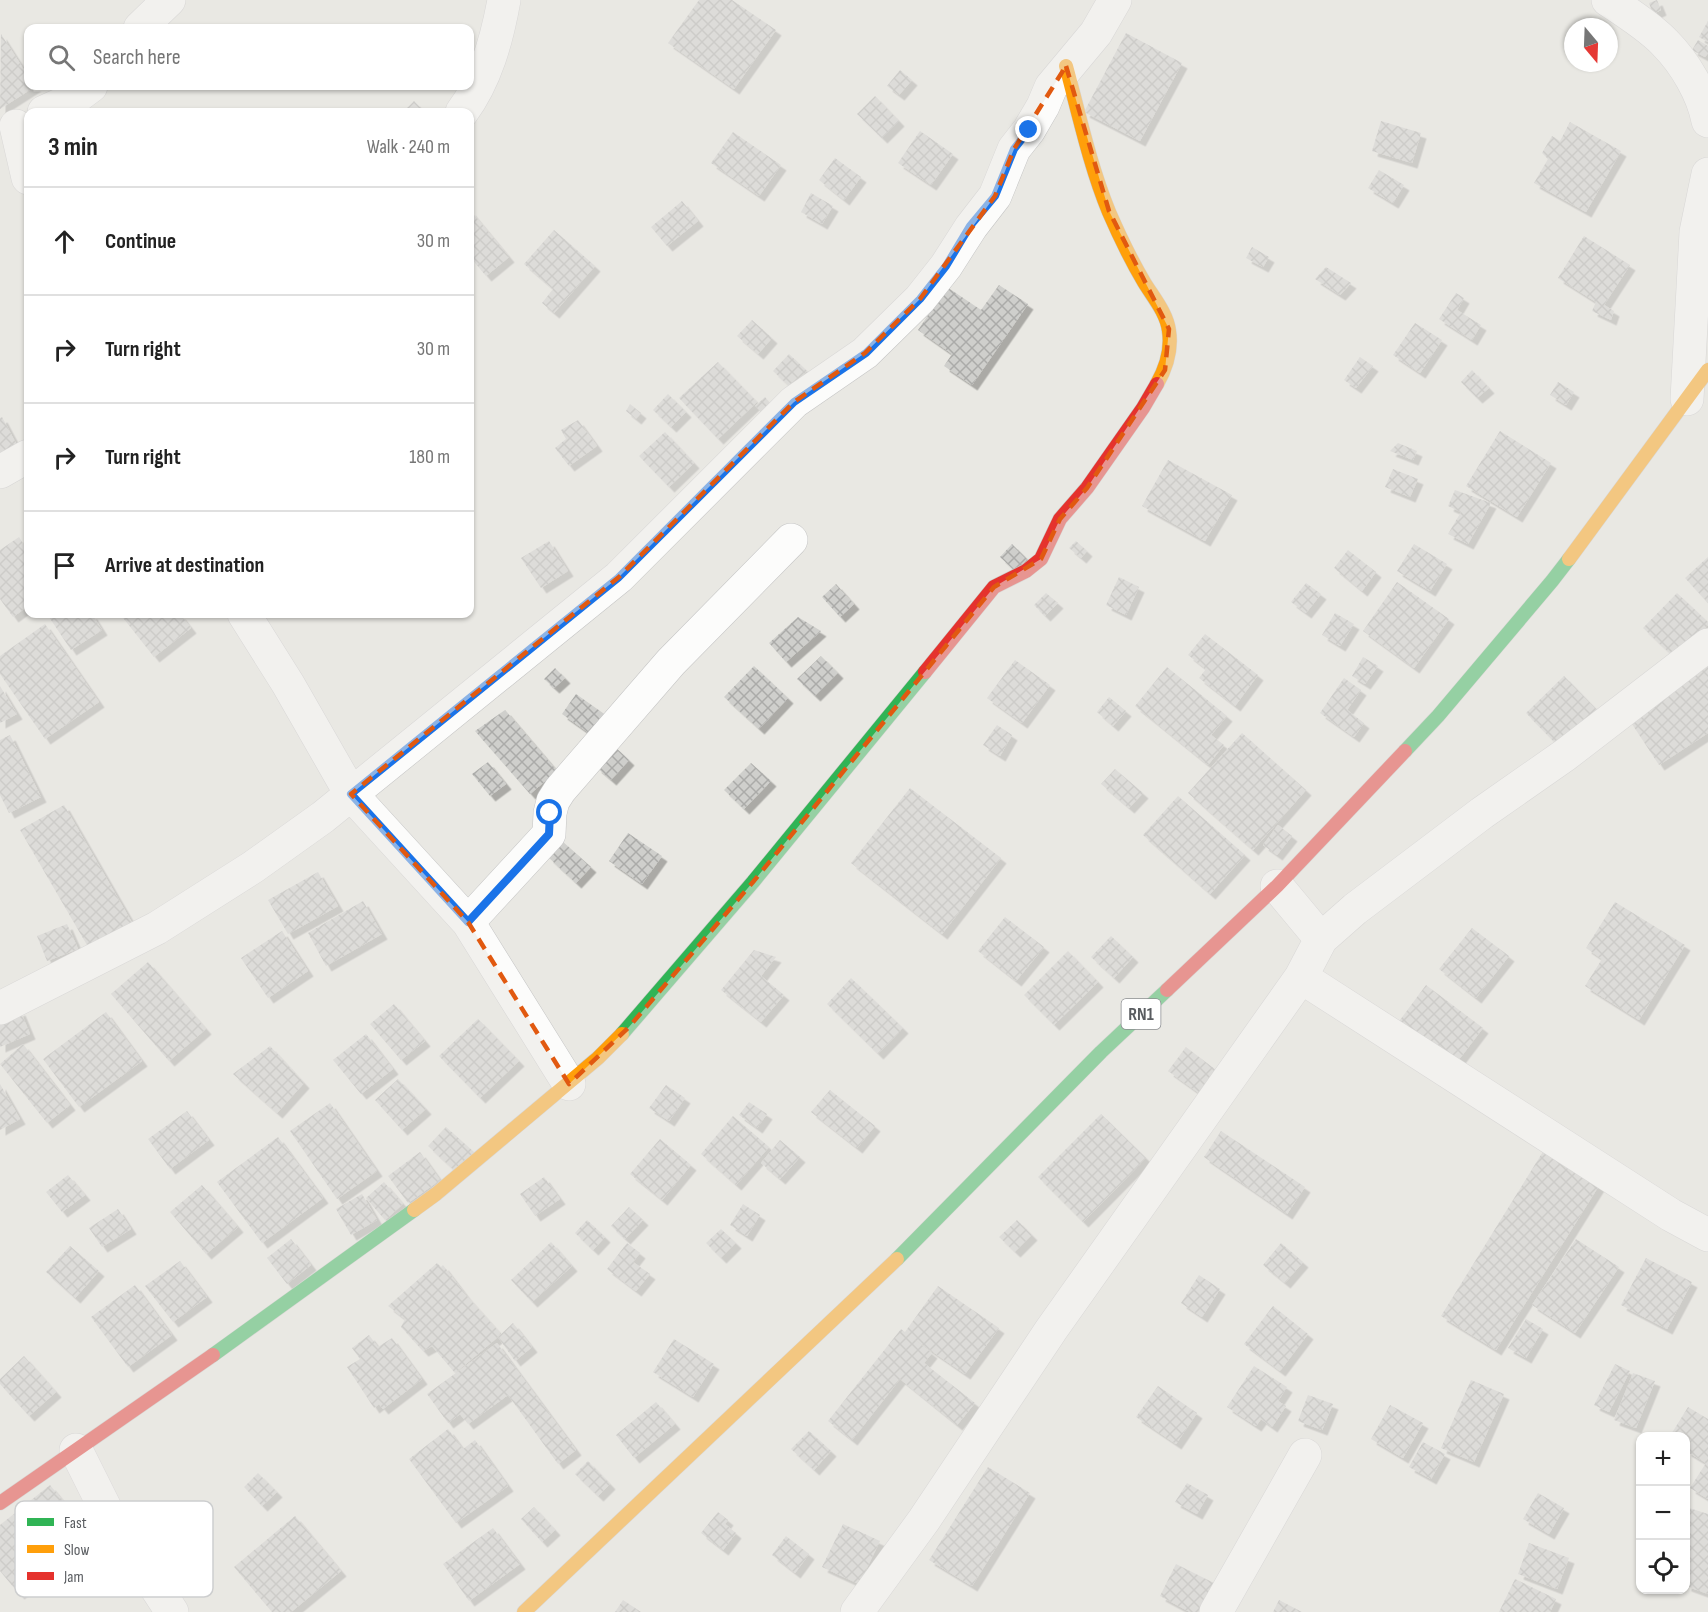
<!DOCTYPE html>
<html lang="en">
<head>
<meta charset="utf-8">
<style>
  :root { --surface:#fff; --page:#f2f2f2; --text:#222; --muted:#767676; --line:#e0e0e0 }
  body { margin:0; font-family:"Sofia Sans Condensed",sans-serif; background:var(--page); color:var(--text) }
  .controls { position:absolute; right:18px; bottom:18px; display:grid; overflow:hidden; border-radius:12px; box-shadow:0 2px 4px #0004 }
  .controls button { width:54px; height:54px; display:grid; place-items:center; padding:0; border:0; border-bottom:2px solid var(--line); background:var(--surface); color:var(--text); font:30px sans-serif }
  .compass { position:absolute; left:1564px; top:18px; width:54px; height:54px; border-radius:50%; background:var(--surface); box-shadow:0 2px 4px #0004; rotate:161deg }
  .stop { position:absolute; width:18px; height:18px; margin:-14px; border:4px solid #1a73e8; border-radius:50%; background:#fff }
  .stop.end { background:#1a73e8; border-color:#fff; box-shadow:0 2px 6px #0008 }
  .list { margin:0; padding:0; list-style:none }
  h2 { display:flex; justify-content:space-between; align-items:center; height:78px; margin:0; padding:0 24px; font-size:26px }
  h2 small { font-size:20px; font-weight:400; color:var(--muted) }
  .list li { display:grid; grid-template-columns:39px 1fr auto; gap:18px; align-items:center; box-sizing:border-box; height:108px; padding:0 24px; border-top:2px solid var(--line) }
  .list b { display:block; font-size:22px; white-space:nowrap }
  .list em { font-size:20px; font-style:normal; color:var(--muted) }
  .icon { flex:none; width:33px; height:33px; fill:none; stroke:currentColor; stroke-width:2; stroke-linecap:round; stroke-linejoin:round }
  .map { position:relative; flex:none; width:1708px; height:1612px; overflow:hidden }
  .search { position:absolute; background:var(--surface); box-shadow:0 2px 4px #0004; left:24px; top:24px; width:450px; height:66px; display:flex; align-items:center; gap:15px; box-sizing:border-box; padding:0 21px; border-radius:12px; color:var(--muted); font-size:22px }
  .panel { position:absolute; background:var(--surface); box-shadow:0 2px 4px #0004; left:24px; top:108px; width:450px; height:510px; border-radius:12px }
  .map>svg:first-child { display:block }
  .building { fill:url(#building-cross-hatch); filter:url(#shadow) }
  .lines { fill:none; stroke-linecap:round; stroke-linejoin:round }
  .street-casing { stroke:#c5c5c5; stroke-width:34 }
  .fast-casing { stroke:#c5c5c3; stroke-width:15 }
  .slow-casing { stroke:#c5c5c3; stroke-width:15 }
  .jam-casing { stroke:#c5c5c3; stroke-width:15 }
  .street { stroke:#fcfcfb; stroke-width:33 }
  .fast { stroke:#30b455; stroke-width:14 }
  .slow { stroke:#ff9f0a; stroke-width:14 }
  .jam { stroke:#e5322d; stroke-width:14 }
  .route { stroke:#1a73e8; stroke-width:8 }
  .marked { fill:none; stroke:#e15910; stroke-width:4.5; stroke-dasharray:12 8; stroke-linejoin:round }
  .labels { text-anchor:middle; stroke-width:4.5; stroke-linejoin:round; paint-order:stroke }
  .shield { fill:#fff; stroke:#8b8d90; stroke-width:1.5 }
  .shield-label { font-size:18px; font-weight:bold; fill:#595c60 }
  .key { fill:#fff; stroke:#cdcecf; stroke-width:1.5 }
  .key-label { font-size:16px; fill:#595c60 }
</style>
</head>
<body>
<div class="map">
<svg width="1708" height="1612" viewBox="0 0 1708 1612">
  <defs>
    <pattern id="building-cross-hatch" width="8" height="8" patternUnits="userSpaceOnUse" patternTransform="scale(1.5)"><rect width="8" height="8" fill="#cfcfcc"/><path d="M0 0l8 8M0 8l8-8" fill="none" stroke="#ababa9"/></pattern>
    <filter id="shadow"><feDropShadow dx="5.5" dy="5.5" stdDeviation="0" flood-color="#0004"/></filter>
  </defs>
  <rect width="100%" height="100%" fill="#e9e8e3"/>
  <path class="building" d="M699,0h33l44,30 -42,59 -66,-46z
    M1657,0l4,10 -8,4 -4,-11z
    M1708,21v21l-9,-5z
    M1126,33l56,30 -42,78 -56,-29z
    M1,34l27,42v10h8l-36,23z
    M1698,40l10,6v7l-3,4 -13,-7z
    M900,70l12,10 -13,15 -12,-9z
    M875,96l24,25 -17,17 -25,-24z
    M414,101l11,11h-22z
    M1381,121l40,12 -9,30 -40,-12z
    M1570,122l51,29 -35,61 -52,-29 14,-24 -6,-6 10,-17 8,5z
    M920,131l33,23 -22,31 -33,-22z
    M733,132l48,33 -22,31 -48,-33z
    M835,158l26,19 -17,23 -25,-20z
    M1379,170l25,15 -11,18 -25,-15z
    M811,193l22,13 -11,18 -21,-12z
    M682,201l16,20 -31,25 -16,-19z
    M470,210l39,47 -23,19 -16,-19z
    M554,230l41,36 -41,47 -12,-10 11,-14 -29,-25z
    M1584,236l46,29 -26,40 10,6 -3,9 -19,-9 4,-9 -38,-24z
    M1252,247l17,10 -6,10 -17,-9z
    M1326,267l25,16 -11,12 -25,-16z
    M999,285l29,19 -56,81 -28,-19 8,-12 -34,-24 29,-43 34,23z
    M1456,293l8,5 -7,12 24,15 -9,15 -33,-21z
    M752,320l20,18 -14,16 -21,-18z
    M1415,323l27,17 -22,33 -27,-18z
    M789,354l18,17 -17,16 -17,-16z
    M1360,357l13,9 -17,22 -12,-8z
    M718,362l39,40 -39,37 -39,-41z
    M1472,370l17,18 -12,10 -16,-16z
    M1558,382l16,10 -8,13 -16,-10z
    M668,394l18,18 -15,15 -18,-17z
    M765,397l12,14 -8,9 -14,-14z
    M630,404l11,9 -5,6 -10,-8z
    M2,417l26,49 -28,16v-64z
    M578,420l19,26 -28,20 -14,-18 11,-9 -5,-9z
    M1500,431l51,32 -34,54 -51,-31z
    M665,432l29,31 -25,24 -30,-31z
    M1398,443l19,8 -4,9 -23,-9z
    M1168,460l64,35 -27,46 -63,-35z
    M1393,469l25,10 -8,18 -25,-10z
    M1455,490l36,13 -23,41 -20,-10 13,-22 -13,-6z
    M19,537l9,14v55l-15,11 -13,-18v-49z
    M549,541l19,30 -27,17 -20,-30z
    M1076,541l11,10 -6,7 -12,-10z
    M1012,544l15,15 -11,13 -16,-15z
    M1414,544l33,20 -17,27 -33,-20z
    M1348,550l28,22 -14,19 -28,-23z
    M1708,557v46l-23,-25z
    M1119,577l20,10 -13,28 -20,-10z
    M1397,582l52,37 -35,49 -51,-37z
    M1306,583l15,11 -15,19 -15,-11z
    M836,584l18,20 -14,13 -18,-20z
    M1046,593l12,10 -13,13 -11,-11z
    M1677,593l31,29v3l-32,34 -33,-31z
    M1335,613l19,11 -14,22 -18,-11z
    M47,614h45l10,16 -31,20z
    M120,614h60l11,14 -37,29z
    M798,617l23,14 -35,31 -17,-19z
    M45,624l54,78 -54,37 -45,-65v-18z
    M1205,634l53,41 -23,31 -36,-28 7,-9 -18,-14z
    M821,656l17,17 -23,23 -18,-17z
    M1363,657l15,9 -13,18 -13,-8z
    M1015,660l35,25 -28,38 -35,-25z
    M754,666l34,32 -29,31 -35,-32z
    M1708,666v67l-49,32 -31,-47z
    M1167,667l60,49 -16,19 13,10 -16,20 -73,-59z
    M555,668l10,10 -11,10 -10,-9z
    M1564,676l39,40 -38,37 -39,-40z
    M1344,678l17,12 -14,20 17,13 -10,14 -34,-24z
    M0,686l17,28 -17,9z
    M576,694l34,24 -14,20 -34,-24z
    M1109,697l17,14 -13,15 -16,-14z
    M505,710l52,61 -27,23 -55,-63z
    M997,725l15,10 -12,21 -17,-11z
    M1242,733l64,57 -53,60 -65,-57z
    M10,735l31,62 -32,16 -9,-18v-55z
    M614,746l15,14 -18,20 -15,-13z
    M488,762l18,22 -16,12 -18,-22z
    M751,763l20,18 -27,28 -20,-19z
    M1115,769l28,24 -14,15 -28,-24z
    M910,788l91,70 -59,76 -91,-71z
    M1178,796l67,59 -35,39 -67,-59z
    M64,805l70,121 -43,26 -71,-122z
    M1278,825l14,11 -15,19 -14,-10z
    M628,833l34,23 -20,28 -33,-23z
    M562,841l29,26 -15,16 -28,-26z
    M318,872l20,34 -50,28 -20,-34z
    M363,901l19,33 -56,32 -18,-33z
    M1615,902l70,43 -46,75 -54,-34 17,-27 -16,-11z
    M1005,917l39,30 -28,34 -38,-30z
    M67,924l11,25 -31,12 -10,-25z
    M1472,928l37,28 -33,42 -37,-29z
    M282,931l26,40 -40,27 -27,-40z
    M1111,936l22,21 -19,21 -23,-21z
    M754,950l22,7 -15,19 23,19 -23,27 -40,-32z
    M1068,951l30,31 -44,43 -30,-30z
    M148,962l58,67 -37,32 -58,-67z
    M851,978l52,50 -25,26 -51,-50z
    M1426,985l57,43 -32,42 -57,-42z
    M394,1004l31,37 -24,19 -31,-36z
    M20,1010l10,24 -30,13v-28z
    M106,1012l36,49 -63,46 -36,-48z
    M478,1019l41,42 -39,37 -41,-42z
    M366,1034l27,35 -32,25 -28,-34z
    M23,1044l47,61 -23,18 -47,-59z
    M270,1046l34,37 -27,30 -44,-39z
    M1186,1047l34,26 -17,23 -35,-25z
    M398,1079l28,30 -24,21 -27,-30z
    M0,1084l20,35 -20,11z
    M666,1085l19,13 -16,23 -20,-13z
    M830,1090l45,36 -18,22 -46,-36z
    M749,1102l18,12 -10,14 -18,-13z
    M330,1103l47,68 -40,28 -47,-68z
    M187,1111l22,29 -39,29 -22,-30z
    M1101,1114l45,44 -63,64 -45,-45z
    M733,1116l36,31 -33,38 -35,-31z
    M446,1127l29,26 -19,19 -28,-26z
    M1221,1131l84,56 -18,27 -83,-57z
    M278,1137l45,61 -61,45 -45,-61z
    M660,1139l31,26 -29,35 -32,-26z
    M780,1140l20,17 -20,22 -19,-16z
    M1544,1150l56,34 -104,166 -55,-34z
    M420,1152l20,28 -32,23 -20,-27z
    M68,1175l17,20 -23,17 -16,-20z
    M544,1177l16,22 -25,17 -15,-22z
    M384,1182l19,22 -18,16 -19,-22z
    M202,1185l36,42 -32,27 -36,-42z
    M362,1194l15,26 -26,15 -15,-26z
    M743,1204l17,11 -13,21 -17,-11z
    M629,1207l14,13 -18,19 -14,-13z
    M118,1209l13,20 -29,18 -13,-19z
    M587,1220l18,17 -12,13 -18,-17z
    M1017,1220l15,15 -17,17 -16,-15z
    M721,1229l15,14 -15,15 -15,-15z
    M291,1239l20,26 -24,19 -20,-26z
    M1576,1239l43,28 -44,66 -43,-28z
    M551,1242l21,24 -40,36 -21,-22z
    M627,1243l13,10 -7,9 17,12 -14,17 -29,-22z
    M1281,1243l22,19 -18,21 -22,-18z
    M70,1246l29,25 -24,27 -29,-26z
    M1646,1258l46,24 -25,47 -46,-24z
    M180,1261l27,36 -34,25 -28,-36z
    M437,1263l4,4 2,-2 23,30 34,38 -2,4 -43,36 -23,-27 -9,5 -22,-24 4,-8 -17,-13z
    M1199,1275l21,14 -18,28 -21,-14z
    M135,1285l37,50 -44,32 -37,-50z
    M938,1286l61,42 -34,46 -54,-37 21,16 -8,10 51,40 -18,22 -57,-46 -48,61 -24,-19 73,-92 4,3z
    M1273,1306l35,28 -28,37 -36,-27z
    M1526,1319l17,10 -17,29 -18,-10z
    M513,1323l19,24 -17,14 -17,-24z
    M369,1335l9,12 14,-9 30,41 -39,30 -4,-5 -5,4 -27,-41 13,-8 -8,-11z
    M674,1339l40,25 -21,33 -40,-25z
    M497,1343l79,107 -18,14 -50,-69 -40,29 -8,-10 -12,9 -21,-29z
    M24,1356l32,36 -27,24 -29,-32v-5z
    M1615,1364l15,7 -21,41 -15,-7z
    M1254,1366l33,21 -9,14 8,5 -14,21 -11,-8 -5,7 -29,-19z
    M1633,1373l22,8 -19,47 -22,-8z
    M1471,1380l33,14 -30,68 -33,-14z
    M1158,1386l39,27 -21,31 -40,-27z
    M1308,1395l25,9 -11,26 -24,-9z
    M656,1402l19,22 -41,34 -18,-23z
    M1390,1405l33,18 -20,35 -32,-19z
    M1688,1407l20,12v80l-18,-11 16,-25 -20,-12v-15h-16z
    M448,1429l15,20 12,-9 33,46 -52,37 -47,-64z
    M809,1431l22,20 -17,19 -23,-21z
    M1423,1442l22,12 -14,25 -22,-12z
    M588,1461l22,23 -12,12 -23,-22z
    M988,1467l42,26 -58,93 -43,-26z
    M258,1473l19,19 -15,14 -18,-19z
    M1187,1483l21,12 -11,19 -22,-12z
    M50,1485l42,51 -73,58 -19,-23v-46z
    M1538,1493l26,15 -15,26 -26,-15z
    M534,1507l21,23 -13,12 -21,-23z
    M1686,1507l22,7v80l-22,-8z
    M718,1512l10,8 -3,4 11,9 -13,17 -22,-17z
    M295,1516l46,55 -50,41h-19l-38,-45z
    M843,1524l37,17 -21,43 -37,-17z
    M493,1528l27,36 -51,37 -26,-37z
    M786,1536l23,18 -14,19 -23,-18z
    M1529,1543l40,15 -12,31 -39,-15z
    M1176,1564l44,22 -13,26h-17l-30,-16z
    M1515,1579l41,20 -6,13h-51z
    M623,1600l18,12h-26z
    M1279,1600l23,12h-29z"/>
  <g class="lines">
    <defs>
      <path id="street" d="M1608,0c17,11 43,28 57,43 20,20 38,51 43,78
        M140,28l29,-28
        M44,112l31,-14 16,-12
        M462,112c24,-32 35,-73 42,-112
        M16,126l12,52
        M1687,399l9,-167 12,-58
        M0,472l28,-16
        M244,614l44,70 63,110 117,128 101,162
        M1277,886l44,53
        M468,922l81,-88 1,-21 3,-12 7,-11 111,-128 120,-122
        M1301,977l370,238 37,20
        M0,1008l157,-80 96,-61 70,-50 296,-240 175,-175 71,-49 55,-54 26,-33 25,-39 24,-31 19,-47 15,-19 14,-24 8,-19 45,-54 19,-33
        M76,1450l31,62 65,100
        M857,1612l67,-92 127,-190 250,-353 20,-38 34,-30 127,-96 83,-58 143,-110
        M1216,1612l89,-157"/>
      <path id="fast" d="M1405,751l33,-35 114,-135 17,-22
        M622,1034l131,-152 172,-210
        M897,1259l204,-207 66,-62
        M213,1355l201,-145"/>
      <path id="slow" d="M1066,66c13,48 24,100 43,146 10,23 22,48 35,70 9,15 23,31 25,49 3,19 -3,37 -12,53
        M1569,559l139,-189
        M414,1210l22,-16 162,-136 24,-24
        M524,1612l373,-353"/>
      <path id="jam" d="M925,672l69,-85 32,-16 15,-12 19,-40 27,-31 56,-80 14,-24
        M1167,990l110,-104 128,-135
        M0,1503l213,-148"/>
    </defs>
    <use href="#street" class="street-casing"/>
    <use href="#fast" class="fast-casing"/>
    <use href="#slow" class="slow-casing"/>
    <use href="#jam" class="jam-casing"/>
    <use href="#street" class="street"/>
    <use href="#fast" class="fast"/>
    <use href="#slow" class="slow"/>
    <use href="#jam" class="jam"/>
  </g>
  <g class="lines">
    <path class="route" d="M550,813l-1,21 -81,88 -117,-128 267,-216 176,-176 72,-49 54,-54 26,-33 24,-40 25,-30 19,-47 15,-19"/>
  </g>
  <path d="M0 0H1708V1612H0ZM1066,66l43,145 60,118 -4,41 -78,118 -27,31 -19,40 -47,28 -241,295 -124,145 -60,57 -101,-162 -117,-128 268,-217 175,-175 71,-49 55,-54 75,-103 19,-47z" fill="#e9e8e3" fill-opacity=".55" fill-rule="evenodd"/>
  <path class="marked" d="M1066,66l43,145 60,118 -4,41 -78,118 -27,31 -19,40 -47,28 -241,295 -124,145 -60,57 -101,-162 -117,-128 268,-217 175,-175 71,-49 55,-54 75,-103 19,-47z"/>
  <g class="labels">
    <rect class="shield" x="1121.5" y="999" width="39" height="30" rx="4.5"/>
    <g class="shield-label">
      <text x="1141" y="1020">RN1</text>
    </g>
  </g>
  <rect x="15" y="1501" width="198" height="96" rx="9" class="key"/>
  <rect x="27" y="1518" width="27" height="8" fill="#30b455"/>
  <rect x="27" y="1545" width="27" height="8" fill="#ff9f0a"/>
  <rect x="27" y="1572" width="27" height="8" fill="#e5322d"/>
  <g class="key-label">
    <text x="64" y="1528">Fast</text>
    <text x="64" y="1555">Slow</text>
    <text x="64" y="1582">Jam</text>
  </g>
</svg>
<div class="controls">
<button>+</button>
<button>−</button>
<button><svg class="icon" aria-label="locate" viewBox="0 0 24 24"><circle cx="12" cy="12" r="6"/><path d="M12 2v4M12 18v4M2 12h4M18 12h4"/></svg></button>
</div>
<svg class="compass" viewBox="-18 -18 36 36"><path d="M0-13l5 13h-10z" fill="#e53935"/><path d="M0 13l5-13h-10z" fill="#767676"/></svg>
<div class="stop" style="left:550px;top:813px"></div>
<div class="stop end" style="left:1029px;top:130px"></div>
<div class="search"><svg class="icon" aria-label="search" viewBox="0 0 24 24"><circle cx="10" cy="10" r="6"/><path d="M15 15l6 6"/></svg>Search here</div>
<section class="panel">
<h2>3 min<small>Walk · 240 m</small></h2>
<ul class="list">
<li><svg class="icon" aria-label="ahead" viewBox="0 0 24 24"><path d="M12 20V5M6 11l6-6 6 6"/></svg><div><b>Continue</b></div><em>30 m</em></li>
<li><svg class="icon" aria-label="right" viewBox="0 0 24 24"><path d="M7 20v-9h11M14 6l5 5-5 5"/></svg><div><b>Turn right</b></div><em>30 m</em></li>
<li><svg class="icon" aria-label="right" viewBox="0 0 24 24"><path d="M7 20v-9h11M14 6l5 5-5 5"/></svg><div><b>Turn right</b></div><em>180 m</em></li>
<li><svg class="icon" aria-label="arrive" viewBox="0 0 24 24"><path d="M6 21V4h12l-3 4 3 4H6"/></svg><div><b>Arrive at destination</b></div></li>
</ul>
</section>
</div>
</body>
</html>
